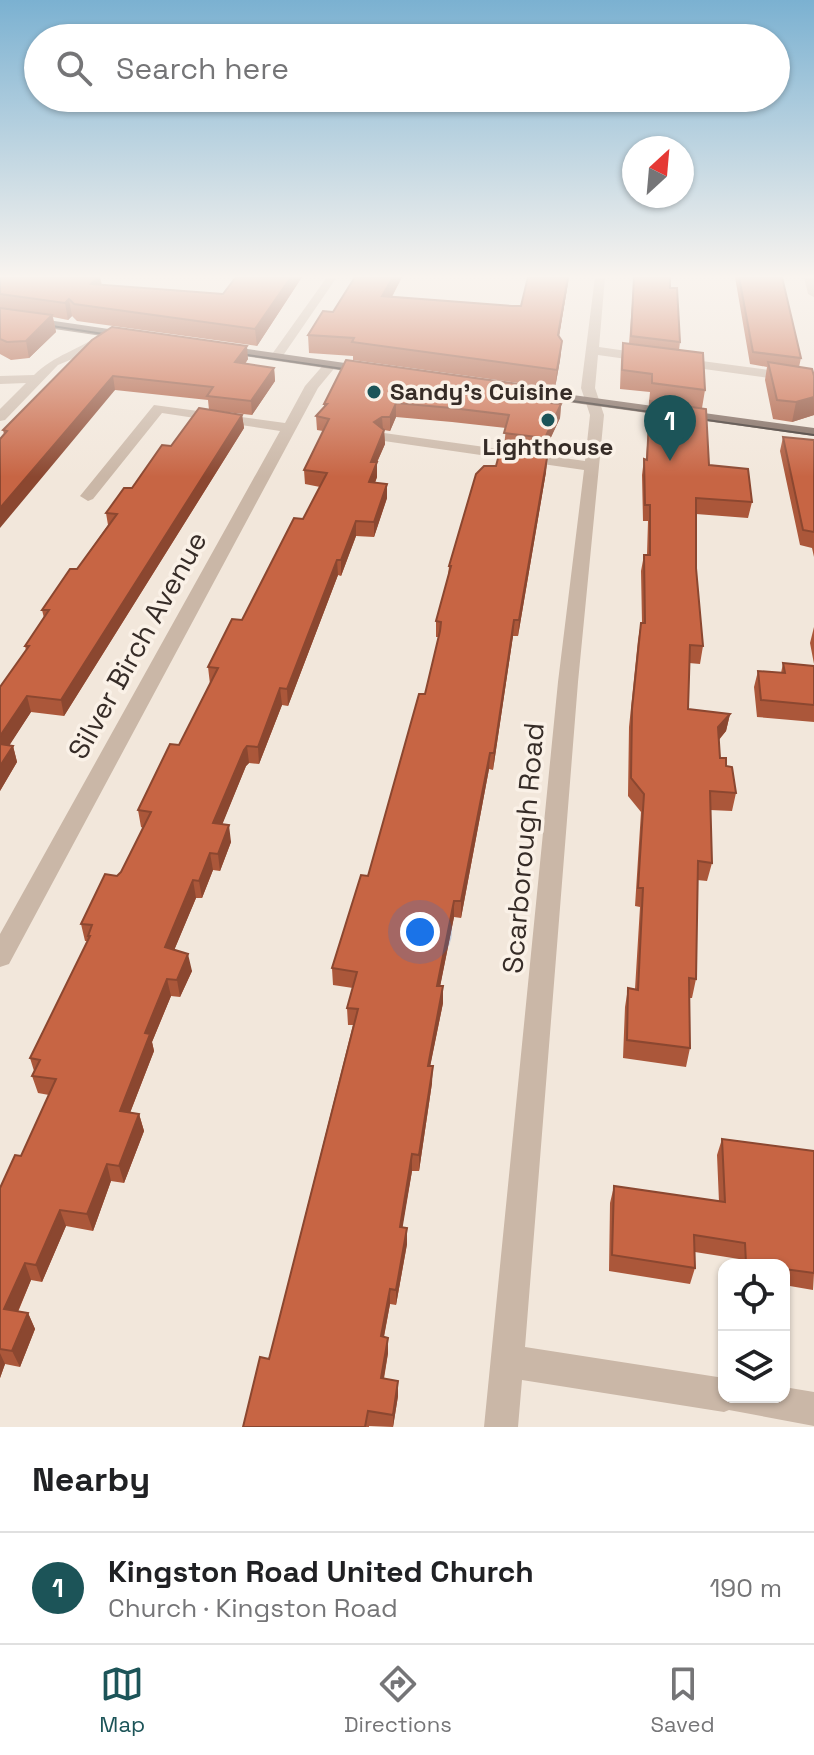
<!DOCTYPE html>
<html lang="en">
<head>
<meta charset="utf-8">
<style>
  :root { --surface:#fff; --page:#f2f2f2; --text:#202124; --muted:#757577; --line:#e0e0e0; --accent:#1c5458 }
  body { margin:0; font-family:"Space Grotesk",sans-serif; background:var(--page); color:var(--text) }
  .controls { position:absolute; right:24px; bottom:24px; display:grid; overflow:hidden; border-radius:16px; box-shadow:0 2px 6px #0004 }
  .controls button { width:72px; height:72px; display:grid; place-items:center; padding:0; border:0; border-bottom:2px solid var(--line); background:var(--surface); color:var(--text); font:40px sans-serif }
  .compass { position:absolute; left:622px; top:136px; width:72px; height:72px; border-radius:50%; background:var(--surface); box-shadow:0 2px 6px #0004; rotate:26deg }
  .you { position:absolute; left:420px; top:932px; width:28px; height:28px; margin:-20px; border:6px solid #fff; border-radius:50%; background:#1a73e8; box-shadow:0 0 0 12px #1a73e833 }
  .badge { display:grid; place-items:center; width:52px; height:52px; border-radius:50%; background:var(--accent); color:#fff; font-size:26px; font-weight:700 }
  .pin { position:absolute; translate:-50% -66px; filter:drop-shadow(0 2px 4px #0008) }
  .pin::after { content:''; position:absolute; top:42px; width:28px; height:24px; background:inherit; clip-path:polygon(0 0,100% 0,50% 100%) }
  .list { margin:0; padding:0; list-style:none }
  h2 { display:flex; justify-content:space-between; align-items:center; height:104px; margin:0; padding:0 32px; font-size:34px }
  h2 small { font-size:26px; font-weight:400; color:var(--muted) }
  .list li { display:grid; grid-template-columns:52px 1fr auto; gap:24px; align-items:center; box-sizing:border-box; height:112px; padding:0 32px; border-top:2px solid var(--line) }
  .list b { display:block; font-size:30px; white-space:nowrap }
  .list p { margin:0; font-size:26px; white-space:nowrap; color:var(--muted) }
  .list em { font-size:26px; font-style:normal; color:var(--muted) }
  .icon { flex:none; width:44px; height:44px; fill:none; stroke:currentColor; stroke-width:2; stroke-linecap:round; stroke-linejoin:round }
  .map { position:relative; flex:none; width:814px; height:1427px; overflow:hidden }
  .search { position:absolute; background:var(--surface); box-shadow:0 2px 6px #0004; left:24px; right:24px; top:24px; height:88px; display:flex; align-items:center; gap:20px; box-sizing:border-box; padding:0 28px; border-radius:44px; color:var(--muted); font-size:30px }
  .sheet { height:216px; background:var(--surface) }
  nav { display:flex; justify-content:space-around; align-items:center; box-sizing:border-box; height:112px; border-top:2px solid var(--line); background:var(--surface); font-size:22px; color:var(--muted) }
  nav a { display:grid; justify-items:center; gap:4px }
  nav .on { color:var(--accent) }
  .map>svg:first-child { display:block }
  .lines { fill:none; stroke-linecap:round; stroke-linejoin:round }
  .minor { fill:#cab7a7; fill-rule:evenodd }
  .major { fill:#796358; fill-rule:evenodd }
  .tram { stroke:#362c27; stroke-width:2 }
  .wall { fill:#ab573a }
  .shaded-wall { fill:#8b4730 }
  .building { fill:#c76544; stroke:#8b4730; stroke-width:2 }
  .poi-dot { fill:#1c5458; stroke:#faf1e7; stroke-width:3 }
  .labels { text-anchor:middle; stroke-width:7; stroke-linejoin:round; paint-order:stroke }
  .far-poi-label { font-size:24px; font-weight:bold; fill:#362c27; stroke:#faf1e7; text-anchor:start }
  .street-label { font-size:28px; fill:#362c27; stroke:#faf1e7 }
</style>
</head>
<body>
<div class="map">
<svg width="814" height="1427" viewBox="0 0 814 1427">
  <rect width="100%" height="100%" fill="#f2e7db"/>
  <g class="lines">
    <path class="minor" d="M327,277h10l-57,83h-8l-2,-3z
      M595,277h10l-6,70 49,7 6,4 -6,4 -50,-7 -3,33 9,27 -26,267 -53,665 199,31v19h60v-10l30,5v34l-85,-16 -5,2 -202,-32 -4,47h-34l74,-745 26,-212 -200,-29 -7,-4 7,-4 201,28 5,-46 -9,-27z
      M804,277h10v20l-6,-3z
      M102,333l10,3 -16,13 -38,16 -53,55 -5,1v-12l26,-26 -26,1v-8l34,-1c20,-20 45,-25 68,-42z
      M679,358l135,18v8l-139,-19v-6z
      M326,362l11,3 -19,23 -309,576 -9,3v-33l280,-503 -118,-18 -69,86 -5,2 -8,-5 74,-91 131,18 20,-37z"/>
    <path class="major" d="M0,313l129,19 6,4 -6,4 -129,-19z
      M220,345l146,21 6,4 -6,4 -150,-22v-6z
      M529,389l285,39v8l-290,-40 -2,-3z"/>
    <path class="tram" d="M0,318l123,19
      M226,352l138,20
      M530,395l284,40"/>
  </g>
  <path class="wall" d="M0,277h100l2,8 121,9 79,-17 -45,69 -180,-25 -5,-5 -4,4 -15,-3 3,15 -27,26 -18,2 -11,-6z
    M355,277h47l-10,20 120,9h9l7,-29h41l-10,60 3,4 -2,19 -5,28 -202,-28v-4l-44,-3 -1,-18 25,-23z
    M634,277h36v11l10,54 -1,8 26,40 -3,18 7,57 43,37 -4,16 -52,-4v54l7,78 -3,18 -11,-1 -1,46 42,5 -4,17 -7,9 1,18 6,8 10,27 -4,18 -22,-1 2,53 -5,18 -10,-1 -1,99 -4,19h-3l1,50 -4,19 -63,-9 2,-51 3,-19 7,1 5,-82 -5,-1 6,-94 -13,-16 1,-69 9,-87 3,-17h1l-1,-52 3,-16h3l1,-34h-5l-1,-46 2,-16 2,1 4,-58h-1l1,-10 -30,-3 1,-28 2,-18 6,1z
    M735,277h47l19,81 -2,9 15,30v18l-22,7 -19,-3 -8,-39 2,-13 -17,-3z
    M92,340l156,19 -3,5 29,4 1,13 -23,34 -43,-5 -1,-10 -93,-10 -111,44 -1,-4z
    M552,403l9,1 -1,14 -16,34 -40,-5 2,-19 -54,-6 -56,-5 -6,14 -6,-1 1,14 -8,18v15l-2,6 12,15 -13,39 -18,-1 -15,40 -3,-1 -50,131 -6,-1 -23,59 -10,-1 -3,3 -24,58 9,18 -11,29 -7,-1 -11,28h-6l-22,52 18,21 -12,26 -9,-1 -19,46 2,9 -24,62 9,1 5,17 -20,52 -13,-2 -18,50 -27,-5 -24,56 -11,-2 -13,32 10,1 7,16 -15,38 -15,-3 -5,14v-190l21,-32 28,-61 -11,-2 -6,-17 2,-5 -4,-13 58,-117h-3l-4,-17 40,-52 22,-44 -2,-1 -3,-17 41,-65 31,-61 -2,-17 34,-47 61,-101 17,-32 -15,-3 -1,-14 19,-39 -6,-1 -1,-14 8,-8v-4z
    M242,415l2,13 -180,288 -33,-4 -22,33 4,1 4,16 -17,29 26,-141 -1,-4 19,-28 -2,-8 35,-41 31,-44 -2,-12 26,-25 39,-42z
    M783,437l31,3v117l-2,-9 -12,-3 -20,-94z
    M538,457l9,1 -1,14 -28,164h-5l-20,134 -4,-1 -28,149 -7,-1 -14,69 3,17 -13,63 2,17 -13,88h-7l-10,56 5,17 -11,61 -6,-1 -6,33 4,16 -4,26 14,17 -5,31 -24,-1v1h-126l26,-68 84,-334h-5l-1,-17 6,-20 -20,-3 -1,-17 36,-92 57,-182 14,-57h-3v-16l12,-45 1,-10 47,-100z
    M814,627v37l-4,-21z
    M783,663l31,3v56l-57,-5 -3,-30 4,-16 23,2z
    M722,1139l92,134 -1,17 -29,-5v-20h-45v-6l-44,-7v16l-5,16 -81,-13 1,-68 4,-17 105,16 -2,-47z"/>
  <path class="shaded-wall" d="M97,277h3l2,13 -11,-6z
    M291,277h11l-45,69 -2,-17z
    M393,277h9l-19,36 -1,-17z
    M568,277h1l-13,76 2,-18z
    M69,299l3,17 -4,4 -3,-17z
    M52,315l4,17 -27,26 -3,-17z
    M562,341l-2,19 -5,28 2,-18z
    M247,346l1,13 -12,17 -1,-14z
    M274,368l1,13 -23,34 -1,-14z
    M113,376l2,14 -115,138v-20z
    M814,397v18l-22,7 4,-20z
    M396,403v14l-6,14v-14z
    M561,404l-1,14 -16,34 1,-14z
    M242,415l2,13 -180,288 -3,-16z
    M382,417l1,13 -9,-8z
    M384,430l1,14 -14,32v-14z
    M547,458l-1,14 -28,164 1,-16z
    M377,462v15l-8,20v-15z
    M387,484v14l-13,39v-15z
    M356,521v15l-15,40v-16z
    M337,560l1,15 -50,131 -1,-17z
    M514,620l-1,16 -20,134 1,-17z
    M280,688l2,17 -23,59 -1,-17z
    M27,696l4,16 -31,48v-24z
    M730,714l-4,17 -12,14 4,-18z
    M13,746l4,16 -17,29v-25z
    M247,746l2,17 -3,3 -30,74 -3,-17 31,-73z
    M490,753l-1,16 -28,149v-17z
    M229,825l2,17 -11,29 -2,-17z
    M210,853l3,17 -11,28 -3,-17z
    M193,880l3,18 -28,67 -3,-18z
    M454,901v16l-17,85v-16z
    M188,954l4,17 -12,26 -3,-17z
    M167,979l4,17 -19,46 2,9 -30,77 -4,-17 25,-78z
    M443,986v17l-16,79 1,-16z
    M433,1066l-1,17 -13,88v-16z
    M139,1114l5,17 -20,52 -5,-17z
    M412,1154v17l-12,72v-16z
    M107,1164l4,17 -18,50 -6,-17z
    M60,1210l6,16 -24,56 -6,-17z
    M407,1228v16l-11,61v-15z
    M25,1263l6,17 -19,45 -8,-16z
    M390,1289v15l-9,47v-15z
    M28,1313l7,16 -15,38 -8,-16z
    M388,1338v15l-7,40v-15z
    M0,1353l5,11 -5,14z
    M398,1381v15l-5,31v-12z"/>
  <path class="building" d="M3,277h94l-6,7 132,10 13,-17h55l-36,52 -181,-25 -5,-5 -4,4 -65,-9v-15z
    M355,277h38l-11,19 130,10h9l7,-29h40l-10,58 4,6 -5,29 -205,-28 2,-4 -46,-3 15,-24 10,1z
    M634,277h36v11h7l3,54 -49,-6z
    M739,277h43l19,81 -48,-6z
    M0,308l52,7 -26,26 -19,1 -7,-3z
    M112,327l135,19 -12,16 39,6 -23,33 -44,-5 6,-9 -100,-11 -113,132v-69l7,-8 -4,-1 89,-90z
    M623,343l80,10 2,37 -53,-7v-9l-30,-4z
    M346,360l208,29 -3,14 10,1 -16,34 -41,-5 5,-18 -57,-7 -56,-5 -6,14h-8l-8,5 10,8 -13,32h6l-8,20 18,2 -13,38 -18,-1 -15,39h-4l-50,129 -7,-1 -22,59 -11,-1 -3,4 -31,73 16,2 -11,29 -8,-1 -11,28 -6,-1 -28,67 23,7 -11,26 -10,-1 -22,54 5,1 -30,77 19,3 -20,52 -12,-2 -20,50 -27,-4 -24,55 -11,-2 -21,46 24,4 -16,38 -12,-2v-161l15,-33 6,1 35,-77 -24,-3 8,-16 -10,-2 60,-122h-2l4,-11 -11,-1 24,-50 12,2 4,-4 30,-60 -13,-2 32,-66 9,1 39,-77 -10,-1 24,-48 10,1 52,-102 9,1 24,-46 -23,-3 25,-51 -13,-3 11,-12h-3z
    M768,362l44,7 2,7v21l-18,5 -19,-2z
    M650,401l56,8 3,56 39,4 4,33 -56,-4v70l7,78 -13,-1 -2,64 42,5 -12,13 2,31h6v8l6,1 4,26 -26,-2 2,72 -14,-2 -2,118 -7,-1 1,70 -63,-8 1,-52 10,2 5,-102h-5l6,-94 -13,-16 1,-69 9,-86h4l-1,-68h6v-50h-5l-1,-46 3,1z
    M199,408l43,7 -181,285 -34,-4 -27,40v-49l29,-41h-4l24,-36h-7l28,-41h7l40,-55 -11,-1 18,-25h8l30,-43 9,1z
    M783,437l31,3v92l-11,-2z
    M501,447l37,5 -2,5 11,1 -28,162h-5l-20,133h-4l-29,148h-7l-17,85h6l-15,80h5l-14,89 -7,-1 -12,73 7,1 -11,62 -6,-1 -9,47 7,2 -7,40 17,3 -5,34 -25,-4 -3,16h-122l17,-70 9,2 89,-350 -11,-1 10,-36 -25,-4 29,-93 7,1 51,-182h6l15,-63 1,-9 -5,-1 15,-55h-2l27,-92 8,-8h12z
    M783,663l31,3v39l-53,-5 -3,-29 27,2z
    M0,744l13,2 -13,20z
    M722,1139l92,12v122l-30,-4v-4h-22l-16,-2 -1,-20 -51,-8 1,33 -83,-13 2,-69 111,16z"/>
  <linearGradient id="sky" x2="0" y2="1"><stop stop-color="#7bb1d1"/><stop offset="0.58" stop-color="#f9f4ef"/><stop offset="1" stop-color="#f9f4ef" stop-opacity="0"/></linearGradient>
  <rect width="814" height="477" fill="url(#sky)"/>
  <g class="poi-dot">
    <circle cx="374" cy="392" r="8"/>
    <circle cx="548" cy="420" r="8"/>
  </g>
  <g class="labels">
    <g class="far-poi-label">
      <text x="390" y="400">Sandy's Cuisine</text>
      <text x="548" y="455" text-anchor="middle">Lighthouse</text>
    </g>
    <g class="street-label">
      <text transform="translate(137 645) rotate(-61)" y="10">Silver Birch Avenue</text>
      <text transform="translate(523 848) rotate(-85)" y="10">Scarborough Road</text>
    </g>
  </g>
</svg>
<div class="controls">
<button><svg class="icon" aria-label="locate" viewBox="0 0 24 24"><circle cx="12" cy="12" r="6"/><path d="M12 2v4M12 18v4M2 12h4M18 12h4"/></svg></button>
<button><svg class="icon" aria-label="layers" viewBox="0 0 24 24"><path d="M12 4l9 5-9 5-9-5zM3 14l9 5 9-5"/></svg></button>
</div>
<svg class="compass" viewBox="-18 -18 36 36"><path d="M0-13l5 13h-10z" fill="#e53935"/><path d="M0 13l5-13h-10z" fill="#757577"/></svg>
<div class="you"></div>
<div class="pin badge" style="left:670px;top:461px">1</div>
<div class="search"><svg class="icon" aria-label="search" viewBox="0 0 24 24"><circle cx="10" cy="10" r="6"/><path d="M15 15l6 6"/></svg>Search here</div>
</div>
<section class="sheet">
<h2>Nearby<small></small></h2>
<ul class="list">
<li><span class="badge">1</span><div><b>Kingston Road United Church</b><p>Church · Kingston Road</p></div><em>190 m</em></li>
</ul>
</section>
<nav>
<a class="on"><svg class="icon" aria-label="map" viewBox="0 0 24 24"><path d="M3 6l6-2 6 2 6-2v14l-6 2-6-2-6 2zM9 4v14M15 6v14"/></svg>Map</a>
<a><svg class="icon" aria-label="directions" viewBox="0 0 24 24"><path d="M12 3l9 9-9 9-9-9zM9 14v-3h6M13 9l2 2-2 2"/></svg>Directions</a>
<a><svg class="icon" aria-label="saved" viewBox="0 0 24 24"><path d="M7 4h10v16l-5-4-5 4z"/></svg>Saved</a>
</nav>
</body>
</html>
